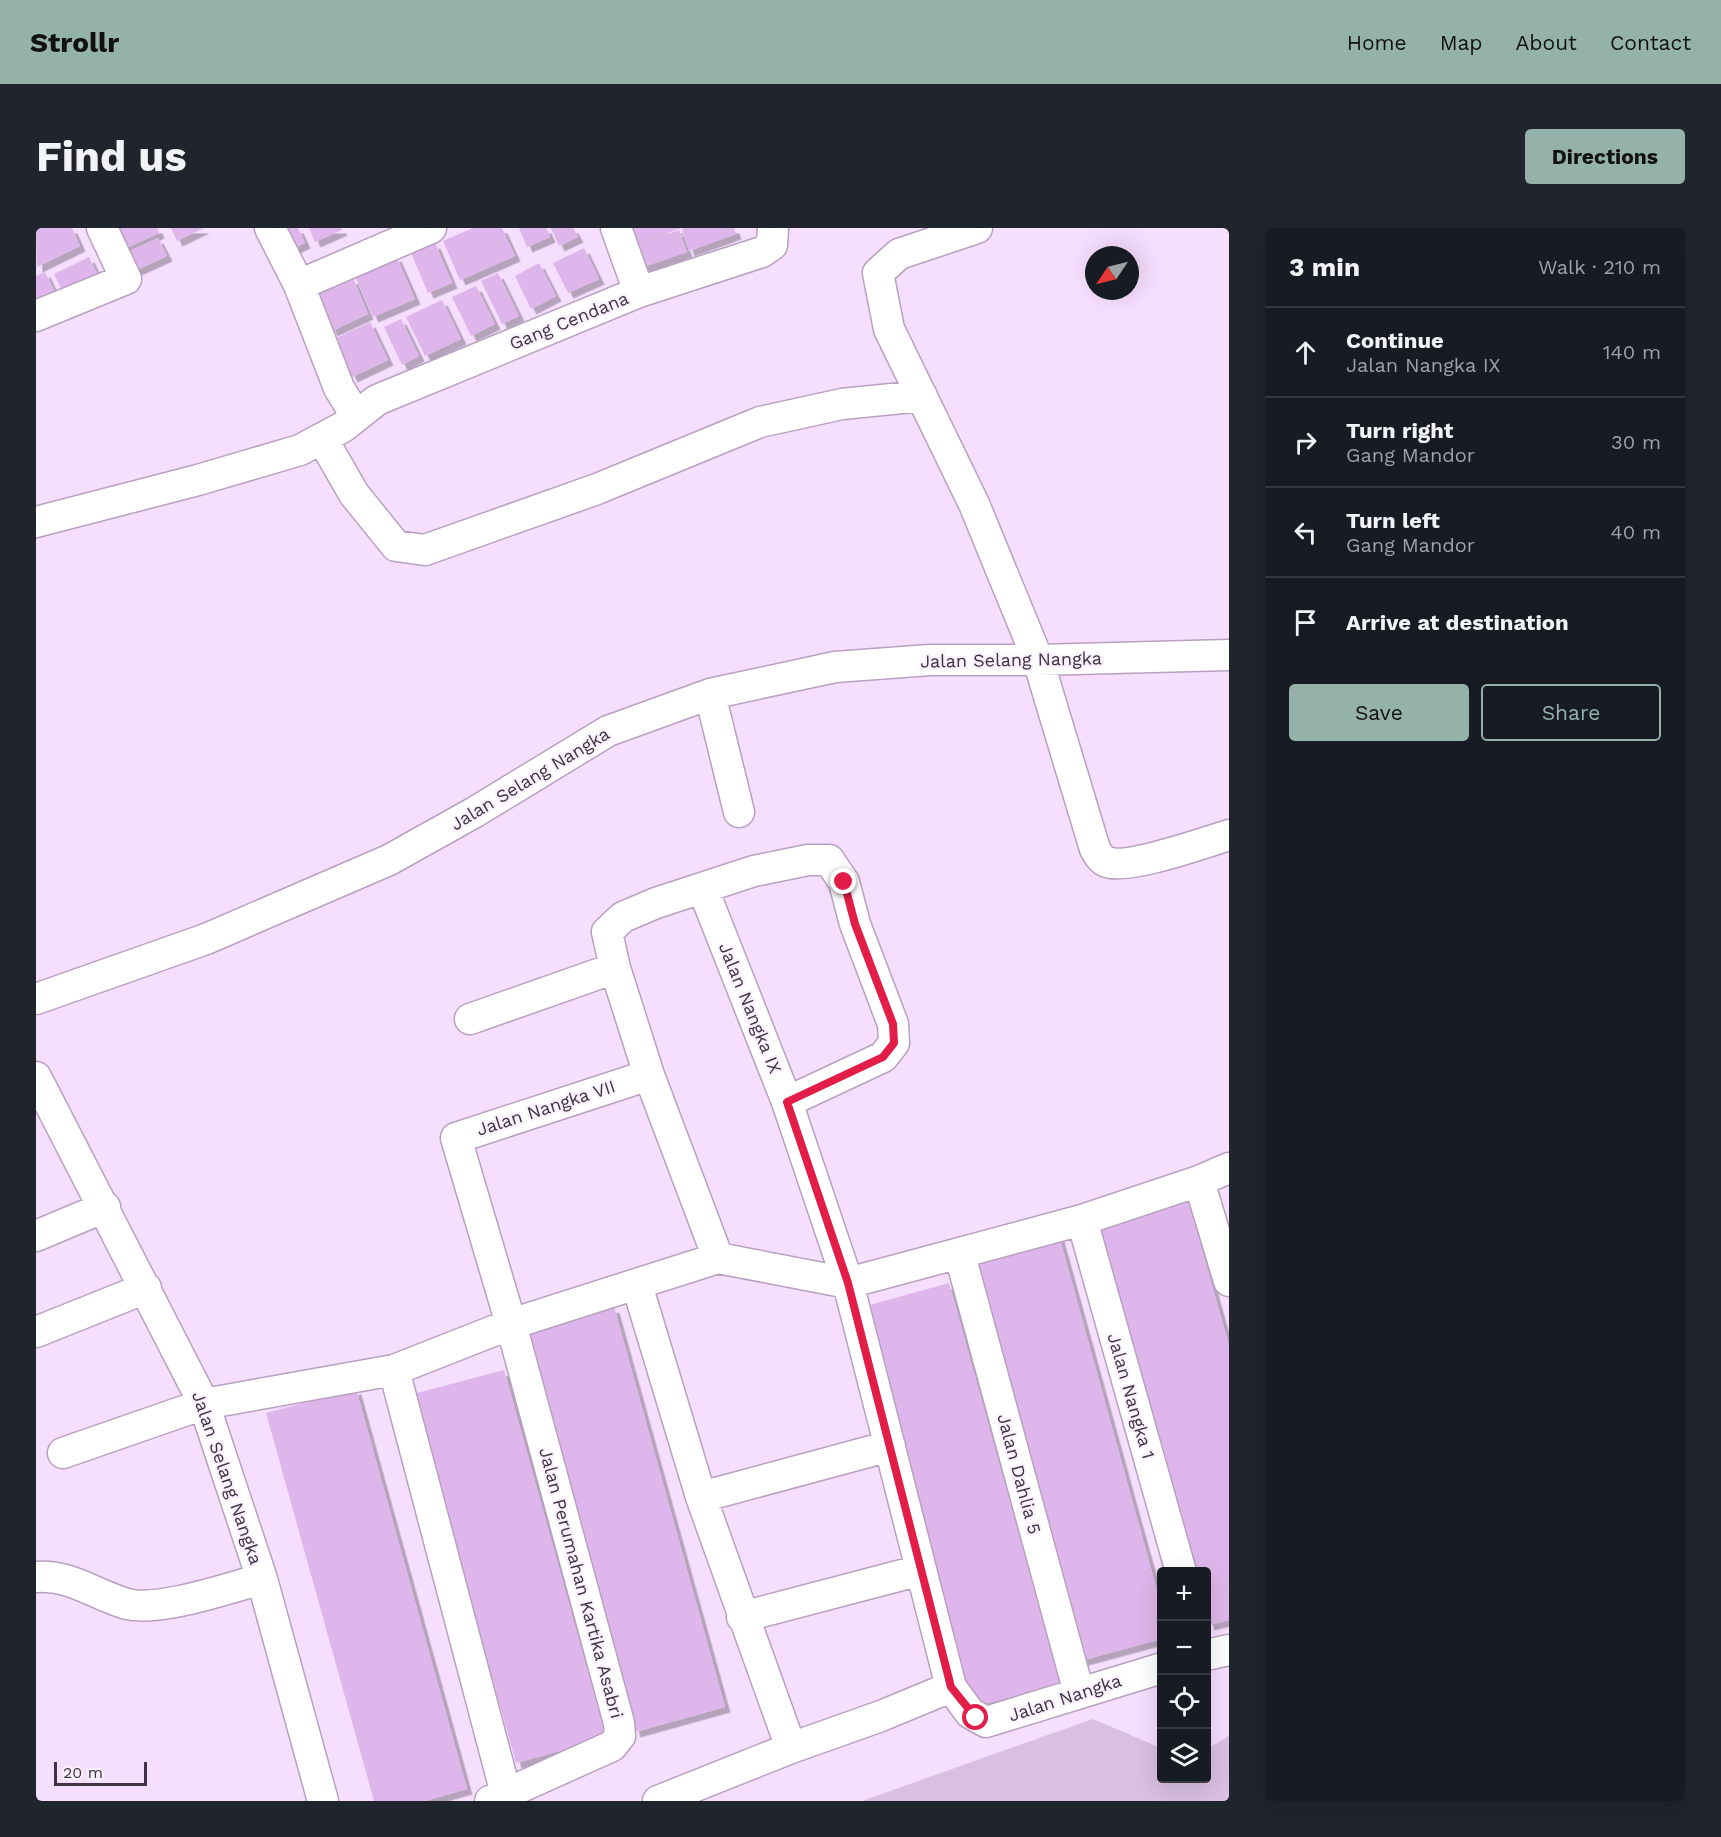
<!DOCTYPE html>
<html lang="en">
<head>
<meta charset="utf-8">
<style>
  :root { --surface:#171b24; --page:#20242c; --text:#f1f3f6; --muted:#9ea1a6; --line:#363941; --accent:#95b2aa }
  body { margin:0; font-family:"Work Sans",sans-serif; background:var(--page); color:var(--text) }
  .controls { position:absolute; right:18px; bottom:18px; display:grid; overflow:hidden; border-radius:6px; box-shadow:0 6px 24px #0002 }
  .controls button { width:54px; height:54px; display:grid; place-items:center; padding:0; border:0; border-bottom:2px solid var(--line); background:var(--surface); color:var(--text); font:30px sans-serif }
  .compass { position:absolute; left:1049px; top:18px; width:54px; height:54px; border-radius:50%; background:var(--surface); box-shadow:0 6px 24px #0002; rotate:235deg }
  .scale { position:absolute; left:18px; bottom:15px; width:93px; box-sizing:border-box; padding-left:6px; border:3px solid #3e3440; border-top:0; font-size:16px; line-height:21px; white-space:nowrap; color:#3e3440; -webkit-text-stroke:4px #fbf1fe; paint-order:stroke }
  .stop { position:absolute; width:18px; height:18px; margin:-14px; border:4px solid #e11d48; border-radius:50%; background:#fff }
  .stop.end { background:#e11d48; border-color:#fff; box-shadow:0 2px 6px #0008 }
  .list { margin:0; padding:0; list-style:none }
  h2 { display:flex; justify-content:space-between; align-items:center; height:78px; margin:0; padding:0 24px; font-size:26px }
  h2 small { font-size:20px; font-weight:400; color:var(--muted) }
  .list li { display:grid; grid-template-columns:39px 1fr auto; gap:18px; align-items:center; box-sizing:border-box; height:90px; padding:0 24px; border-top:2px solid var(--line) }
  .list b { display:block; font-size:22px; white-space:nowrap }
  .list p { margin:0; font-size:20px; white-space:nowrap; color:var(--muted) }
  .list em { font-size:20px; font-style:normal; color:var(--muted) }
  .actions { display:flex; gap:12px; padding:18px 24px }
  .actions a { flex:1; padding:14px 0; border:2px solid var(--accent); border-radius:6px; text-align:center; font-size:21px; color:var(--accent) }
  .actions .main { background:var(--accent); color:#111 }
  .icon { flex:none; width:33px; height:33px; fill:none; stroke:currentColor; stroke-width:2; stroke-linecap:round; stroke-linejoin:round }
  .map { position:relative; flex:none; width:1193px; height:1573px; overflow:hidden; border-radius:6px }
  header { display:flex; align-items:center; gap:36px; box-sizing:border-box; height:84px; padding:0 30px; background:var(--accent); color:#111 }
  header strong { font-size:28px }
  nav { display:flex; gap:33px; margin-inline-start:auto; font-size:21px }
  .intro { display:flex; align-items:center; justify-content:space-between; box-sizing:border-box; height:144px; padding:0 36px }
  h1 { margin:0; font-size:42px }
  .button { padding:15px 27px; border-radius:6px; background:var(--accent); color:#111; font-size:21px; font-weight:700 }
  main { display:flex; gap:36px; padding:0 36px }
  aside { flex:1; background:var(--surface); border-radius:6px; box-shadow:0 6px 24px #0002 }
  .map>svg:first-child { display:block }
  .green { fill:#d9bfe2 }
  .building { fill:#dfb6eb; filter:url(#shadow) }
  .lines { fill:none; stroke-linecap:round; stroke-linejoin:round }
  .minor-casing { stroke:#b8a1bf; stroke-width:33 }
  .minor { stroke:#fff; stroke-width:30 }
  .route { stroke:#e11d48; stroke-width:8 }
  .labels { text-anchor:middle; stroke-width:4.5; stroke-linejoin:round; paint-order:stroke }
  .street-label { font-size:18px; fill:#3e3440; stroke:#fbf1fe }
</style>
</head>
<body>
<header>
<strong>Strollr</strong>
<nav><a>Home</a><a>Map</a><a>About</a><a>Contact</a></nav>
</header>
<div class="intro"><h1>Find us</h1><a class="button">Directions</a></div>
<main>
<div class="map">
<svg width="1193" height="1573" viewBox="0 0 1193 1573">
  <defs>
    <filter id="shadow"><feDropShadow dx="5.5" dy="5.5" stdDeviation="0" flood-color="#0004"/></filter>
  </defs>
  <rect width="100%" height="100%" fill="#f6defe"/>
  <path class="green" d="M1057,1491l68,29 1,30h44l1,-29 22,-13v65h-367z"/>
  <path class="building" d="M4,0h32l8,18 -43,21 -1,-37z
    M73,0h48l2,5 -39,18z
    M135,0h33l-27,13z
    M239,0h23l7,15 -19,9z
    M273,0h32l1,2 -27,12z
    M437,0h29l13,28 -55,24 -17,-39z
    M483,0h27l4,9 -23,10z
    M515,0h22l5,9 -19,9z
    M590,0h55l-49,18z
    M648,0h50l2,6 -47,17 -7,-22z
    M643,2l8,22 -47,16 -8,-21z
    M122,10l9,18 -35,16 -9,-18z
    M399,15l17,40 -24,10 -17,-40z
    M548,20l15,31 -31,14 -15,-30z
    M360,28l19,43 -42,18 -19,-43z
    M53,29l12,25 -35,17 -12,-25z
    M503,35l17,33 -25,13 -16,-33z
    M9,44l15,31 -24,11v-38z
    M462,45l21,43 -17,8 -21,-43z
    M317,50l15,36 -36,17 -16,-37z
    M440,58l19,38 -24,12 -19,-39z
    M406,72l19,39 -36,17 -19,-39z
    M365,91l18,37 -17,9 -18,-38z
    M334,94l18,38 -36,17 -18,-38z
    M1152,972l41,146v274l-20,5 -3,-9v-44h-12l-96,-348z
    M1023,1008l102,369v34l-81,22 -111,-401z
    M913,1055l111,400 -90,25 -111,-400z
    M578,1079l111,400 -90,25 -111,-401z
    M468,1142l102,368 -90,25 -103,-369z
    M320,1161l111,400 -42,12h-51l-108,-388z"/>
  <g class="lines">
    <defs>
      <path id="minor" d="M234,0l29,57 40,103 17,28
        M580,0l23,64
        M941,0l-78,26 -21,19 11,56 85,175 64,156 57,189c3,5 6,11 12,13 21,8 99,-20 122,-27
        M263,57l132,-57
        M0,88l90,-37 -24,-51
        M287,212l31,54 42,52 29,4 172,-61 163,-67 82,-18 80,-8
        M0,294l162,-42 102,-30 43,-23 34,-27 262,-108 123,-40 10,-7 1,-17
        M674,466l29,118
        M667,661l84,213 61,181 103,404 19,26 16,9 176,-54
        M0,771l170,-60 183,-79 86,-48 133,-81 102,-37 125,-27 95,-7h108l191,-5
        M434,791l145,-51
        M0,849l168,327 58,175 61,222
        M1163,953l30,100
        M1046,992l99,352
        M0,1008l69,-29
        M924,1027l119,438
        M682,1030l-69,-183 -34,-107 -8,-36 16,-15 33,-14 98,-32 54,-11h21l15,22 11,42 38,100 1,19 -11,14 -96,45
        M601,1057l64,212 90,251 90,-32 70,-29
        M0,1104l110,-44
        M358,1142l112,424
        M27,1225l141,-49 190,-34 117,-46 207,-66 130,25 234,-63 117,-39 30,-13
        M665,1269l189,-51
        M0,1349c34,-3 59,18 91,27 33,8 101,-16 135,-25
        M706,1389l179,-47
        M1170,1427l23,-5
        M454,1573l122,-55 8,-10 -1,-13 -108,-399 -55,-186 193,-63
        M622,1573l133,-53"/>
    </defs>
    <use href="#minor" class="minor-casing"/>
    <use href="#minor" class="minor"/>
  </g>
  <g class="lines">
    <path class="route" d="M808,654l11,42 38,100 1,19 -11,14 -96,45 61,181 103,404 25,31"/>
  </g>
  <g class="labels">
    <g class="street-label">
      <text transform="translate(533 93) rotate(-22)" y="6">Gang Cendana</text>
      <text transform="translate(975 432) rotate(-1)" y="6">Jalan Selang Nangka</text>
      <text transform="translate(494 551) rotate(-31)" y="6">Jalan Selang Nangka</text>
      <text transform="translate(714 780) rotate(68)" y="6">Jalan Nangka IX</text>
      <text transform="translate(510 880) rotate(-18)" y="6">Jalan Nangka VII</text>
      <text transform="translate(1095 1168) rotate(74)" y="6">Jalan Nangka 1</text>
      <text transform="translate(983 1246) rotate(75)" y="6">Jalan Dahlia 5</text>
      <text transform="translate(191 1250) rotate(71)" y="6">Jalan Selang Nangka</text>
      <text transform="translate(545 1355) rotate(75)" y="6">Jalan Perumahan Kartika Asabri</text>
      <text transform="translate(1029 1470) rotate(-18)" y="6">Jalan Nangka</text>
    </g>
  </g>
</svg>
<div class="controls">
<button>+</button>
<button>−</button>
<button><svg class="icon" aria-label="locate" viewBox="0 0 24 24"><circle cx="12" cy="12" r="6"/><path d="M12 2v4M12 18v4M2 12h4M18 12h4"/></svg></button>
<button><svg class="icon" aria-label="layers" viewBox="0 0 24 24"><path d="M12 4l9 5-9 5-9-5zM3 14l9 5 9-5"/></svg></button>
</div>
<svg class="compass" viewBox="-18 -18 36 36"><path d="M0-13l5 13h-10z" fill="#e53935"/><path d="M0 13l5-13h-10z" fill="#9ea1a6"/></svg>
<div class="scale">20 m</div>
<div class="stop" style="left:940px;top:1490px"></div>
<div class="stop end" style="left:808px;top:654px"></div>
</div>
<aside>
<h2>3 min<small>Walk · 210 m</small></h2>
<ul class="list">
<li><svg class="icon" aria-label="ahead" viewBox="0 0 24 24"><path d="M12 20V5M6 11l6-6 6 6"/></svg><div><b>Continue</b><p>Jalan Nangka IX</p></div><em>140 m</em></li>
<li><svg class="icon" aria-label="right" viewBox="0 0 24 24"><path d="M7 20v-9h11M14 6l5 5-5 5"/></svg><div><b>Turn right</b><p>Gang Mandor</p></div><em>30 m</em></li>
<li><svg class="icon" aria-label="left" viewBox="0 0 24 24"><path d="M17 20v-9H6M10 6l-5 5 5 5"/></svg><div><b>Turn left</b><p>Gang Mandor</p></div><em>40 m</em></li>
<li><svg class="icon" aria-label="arrive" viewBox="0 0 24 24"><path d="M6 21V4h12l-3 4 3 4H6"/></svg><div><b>Arrive at destination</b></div></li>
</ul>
<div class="actions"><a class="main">Save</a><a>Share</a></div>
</aside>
</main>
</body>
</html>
